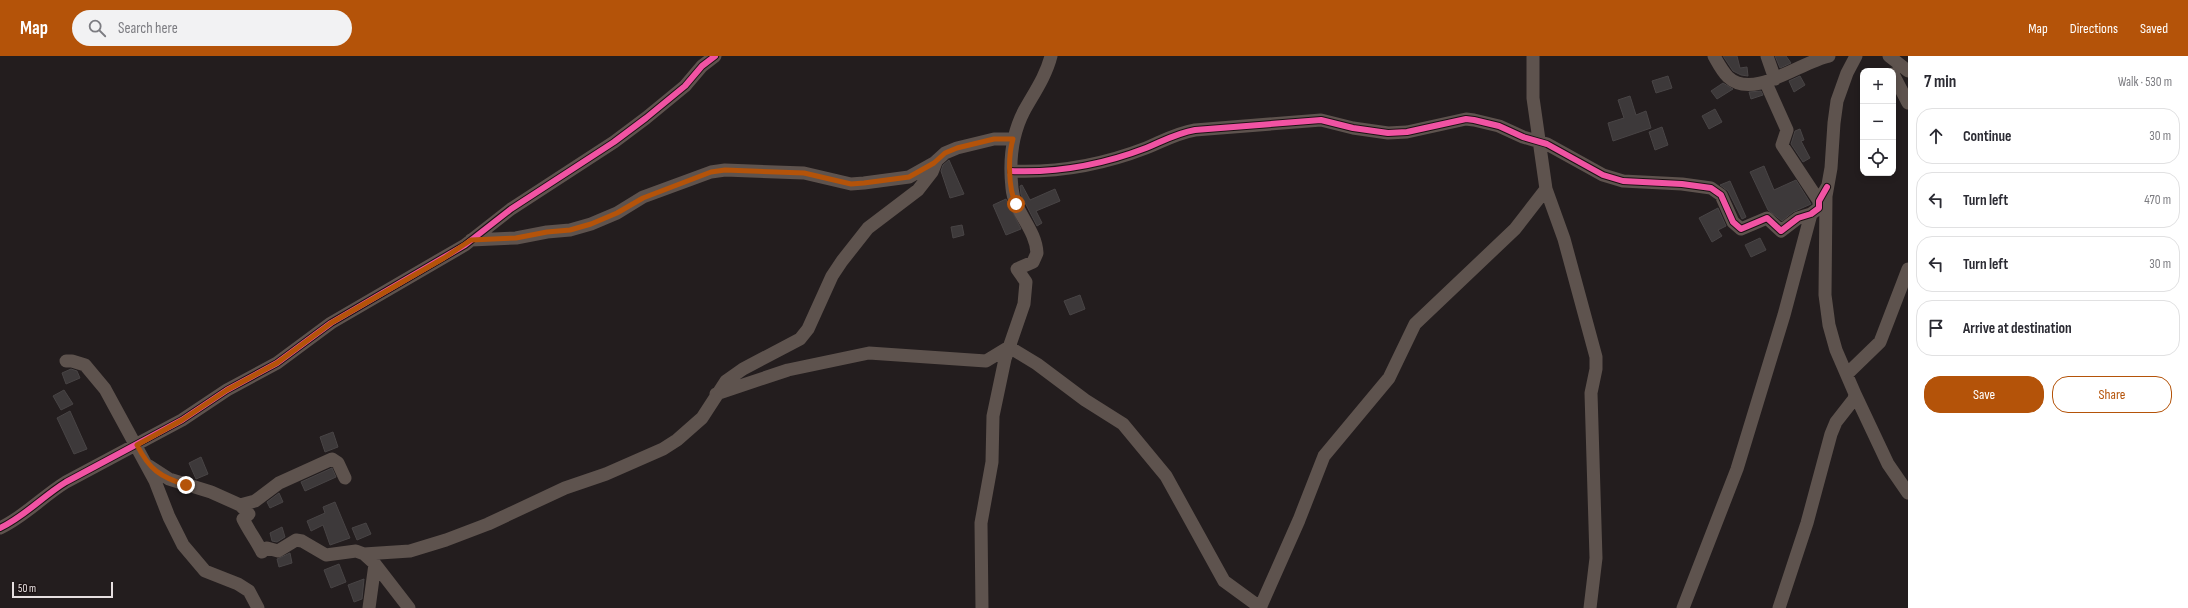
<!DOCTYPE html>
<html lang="en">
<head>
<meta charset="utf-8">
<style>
  :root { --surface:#fff; --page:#f2f2f3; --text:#2b2b33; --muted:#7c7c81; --line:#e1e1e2; --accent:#b45309 }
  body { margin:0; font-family:"Sofia Sans Condensed",sans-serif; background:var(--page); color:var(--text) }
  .controls { position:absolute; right:12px; top:12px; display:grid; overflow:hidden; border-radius:8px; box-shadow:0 2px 6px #0003 }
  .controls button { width:36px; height:36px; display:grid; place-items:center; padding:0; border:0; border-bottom:1px solid var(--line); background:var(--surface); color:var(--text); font:20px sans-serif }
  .scale { position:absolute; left:12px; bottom:10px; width:101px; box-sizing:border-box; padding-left:4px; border:2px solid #e6dfe0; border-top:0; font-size:11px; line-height:14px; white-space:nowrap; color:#e6dfe0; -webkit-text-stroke:3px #1b1213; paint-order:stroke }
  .stop { position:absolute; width:12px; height:12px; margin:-9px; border:3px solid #b45309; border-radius:50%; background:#fff }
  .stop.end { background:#b45309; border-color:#fff; box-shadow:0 1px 4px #0008 }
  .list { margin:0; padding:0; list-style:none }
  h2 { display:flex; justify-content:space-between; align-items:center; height:52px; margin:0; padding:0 16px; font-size:17px }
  h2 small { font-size:13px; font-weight:400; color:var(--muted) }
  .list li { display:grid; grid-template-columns:26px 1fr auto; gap:12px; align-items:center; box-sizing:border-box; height:56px; margin:0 8px 8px; padding:0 8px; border:1px solid var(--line); border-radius:16px }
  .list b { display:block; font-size:15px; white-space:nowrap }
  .list em { font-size:13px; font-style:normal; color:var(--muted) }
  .actions { display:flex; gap:8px; padding:12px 16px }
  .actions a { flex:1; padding:9px 0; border:1px solid var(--accent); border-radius:16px; text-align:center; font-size:14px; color:var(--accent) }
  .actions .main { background:var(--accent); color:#fff }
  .icon { flex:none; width:22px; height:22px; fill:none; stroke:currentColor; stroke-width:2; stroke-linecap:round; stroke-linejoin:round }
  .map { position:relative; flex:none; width:1908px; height:552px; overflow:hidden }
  header { display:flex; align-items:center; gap:24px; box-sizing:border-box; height:56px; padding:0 20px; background:var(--accent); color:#fff }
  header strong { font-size:19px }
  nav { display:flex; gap:22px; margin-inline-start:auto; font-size:14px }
  .search { width:280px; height:36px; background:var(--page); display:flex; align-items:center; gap:10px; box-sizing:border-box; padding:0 14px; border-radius:22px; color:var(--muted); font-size:15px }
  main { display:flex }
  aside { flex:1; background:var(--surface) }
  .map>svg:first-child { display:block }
  .building { fill:#3d393a; stroke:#484445 }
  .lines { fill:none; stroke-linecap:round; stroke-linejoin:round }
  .street { stroke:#5e534e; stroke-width:13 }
  .cycleway-casing { stroke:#1b1213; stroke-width:8 }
  .cycleway { stroke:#f153a3; stroke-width:6 }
  .route { stroke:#b45309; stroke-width:5 }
</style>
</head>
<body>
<header>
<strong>Map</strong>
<div class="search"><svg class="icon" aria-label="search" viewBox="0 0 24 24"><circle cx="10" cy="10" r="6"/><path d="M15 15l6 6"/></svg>Search here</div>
<nav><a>Map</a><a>Directions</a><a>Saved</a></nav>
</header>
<main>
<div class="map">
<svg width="1908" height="552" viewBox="0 0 1908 552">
  <rect width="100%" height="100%" fill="#231d1e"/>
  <path class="building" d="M1723,0h14l3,12 7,-1 1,9 -7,-1 -8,-4z
    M1775,0h11l5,7 -11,5z
    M1668,20l4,12 -16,5 -4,-12z
    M1800,20l5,9 -11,7 -5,-11z
    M1723,27l10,6 -16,10 -6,-8z
    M1761,35l2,4 -12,4 -2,-7z
    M1630,40l6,19 10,-4 5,17 -38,13 -5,-18 16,-5 -6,-18z
    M1715,53l7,13 -13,7 -7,-13z
    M1662,71l6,18 -13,5 -6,-18z
    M1800,73l4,11 -3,1 9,17 -7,4 -12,-18 4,-13z
    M949,104l15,34 -14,4 -9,-27 2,-6z
    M1764,110l10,24 22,-10 15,24 -18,8 -11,9 -14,-11 -18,-38z
    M1730,125l16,36 -4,2 -14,-28 -8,-6z
    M1022,129l8,15 25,-11 5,12 -24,10 6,12 -5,3 -16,-31 -1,-9z
    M1006,143l15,30 -15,6 -13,-30z
    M1718,152l8,18 -8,4 4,6 -10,6 -13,-24z
    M962,169l2,10 -11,3 -2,-11z
    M1760,182l6,12 -15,7 -6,-12z
    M1080,239l5,14 -15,6 -6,-14z
    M71,313l6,2 3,7 -14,6 -4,-11z
    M64,334l9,14 -12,6 -8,-14z
    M70,355l17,38 -13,5 -17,-36z
    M333,376l5,15 -13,5 -5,-15z
    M201,401l7,17 -12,5 -7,-16z
    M332,412l4,9 -31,14 -4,-9z
    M279,437l4,9 -13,6 -3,-6z
    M335,446l15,36 -20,7 -7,-20 -12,6 -4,-10 18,-8 -2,-6z
    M366,467l5,11 -14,6 -5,-12z
    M282,471l3,10 -8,5 -5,-1 -2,-8z
    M290,497l2,10 -13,4 -2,-8z
    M339,508l7,18 -15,6 -7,-18z
    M364,523l-2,20 -8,3 -6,-17z"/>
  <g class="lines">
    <path class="street" d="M1533,0v42l13,91 18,50 32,118v12l-5,24 5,165 -6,50
      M1714,0c4,7 8,15 14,21 25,24 74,-16 101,-21
      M1767,0l8,23
      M1889,0l19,15
      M1893,18l15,29
      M1766,27l21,47 -5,15 37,56
      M1011,115c46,2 91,-6 135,-23 17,-7 31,-15 49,-18l126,-10 32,8 35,5 19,-1 59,-13 8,1 25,6 24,11 24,7 56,31 20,6 59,3 29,4 10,7 12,27 8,7 26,-11 14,13 17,-13 13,-4 8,-6v-7l8,-14
      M471,184l45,-2 31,-6 23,-2 21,-6 26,-11 26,-16 68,-25 14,-2 79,3 47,11 13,-1 45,-6 25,-14 11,-10 12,-5 37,-9h19
      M66,305h6l13,4 20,24 50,92 14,36 14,28 22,26 33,13 11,7 9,17
      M1847,318l33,-32 28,-73
      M716,338l72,-24 81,-17 117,8 23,-14 28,17 48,36 38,24 43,52 58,105 37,27
      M1855,338l33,70 20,29
      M149,410l20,13 42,13 29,13 15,-4 24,-18 53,-24 6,4 7,15
      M240,449l9,9 -6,5c6,12 13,21 19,33l5,-4 11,3 18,-11 6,1 24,14 30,-4 8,3 11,10 34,44
      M0,472c24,-11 43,-32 66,-46l116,-62 45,-30 50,-27 54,-40 134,-78 46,-36 103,-67 32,-24 39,-32 17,-20 13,-10
      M364,498l46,-3 36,-11 42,-16 77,-36 41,-14 57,-25 14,-9 25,-22 24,-37 17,-12 57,-30 8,-10 24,-53 10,-15 26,-33 50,-38 14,-18 4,-10
      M369,552l6,-44
      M982,552l-1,-85 11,-61 1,-46 12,-57 19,-55 2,-22 -9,-13 16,-7 4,-9c-1,-24 -23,-41 -25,-65 -3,-27 -1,-52 12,-77 10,-18 22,-35 27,-55
      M1260,552l39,-88 25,-64 65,-78 26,-54 100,-95 31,-40
      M1683,552l54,-139 47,-154 27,-101
      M1779,552l28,-85 24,-89 5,-12 18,-23 1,-5 -19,-44 -7,-25 -4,-30 1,-99 5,-28 3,-45 3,-22 10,-28 9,-17"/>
    <defs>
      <path id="cycleway" d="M1011,115c46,2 91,-6 135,-23 17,-7 31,-15 49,-18l126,-10 32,8 35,5 19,-1 59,-13 8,1 25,6 24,11 24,7 56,31 20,6 59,3 29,4 10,7 12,27 8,7 26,-11 14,13 17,-13 13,-4 8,-6v-7l8,-14
        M0,472c24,-11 43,-32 66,-46l116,-62 45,-30 50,-27 54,-40 134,-78 46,-36 103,-67 32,-24 39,-32 17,-20 13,-10"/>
    </defs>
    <use href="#cycleway" class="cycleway-casing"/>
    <use href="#cycleway" class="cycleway"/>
  </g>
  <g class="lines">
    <path class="route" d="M186,429c-26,-8 -37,-16 -49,-40l45,-25 45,-30 50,-27 54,-40 113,-65 27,-18 45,-2 31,-6 23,-2 21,-6 26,-11 26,-15 68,-26 14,-2 79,3 47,11 13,-1 45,-6 25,-14 11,-10 12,-5 37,-9h19c-5,16 -5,50 3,65"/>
  </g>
</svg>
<div class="controls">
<button>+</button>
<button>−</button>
<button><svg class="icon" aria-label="locate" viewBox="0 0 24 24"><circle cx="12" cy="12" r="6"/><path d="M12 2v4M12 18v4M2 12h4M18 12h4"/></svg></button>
</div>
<div class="scale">50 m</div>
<div class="stop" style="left:1016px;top:148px"></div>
<div class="stop end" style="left:186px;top:429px"></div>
</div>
<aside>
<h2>7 min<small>Walk · 530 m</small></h2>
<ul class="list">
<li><svg class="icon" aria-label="ahead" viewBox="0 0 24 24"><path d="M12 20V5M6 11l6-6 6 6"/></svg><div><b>Continue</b></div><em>30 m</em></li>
<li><svg class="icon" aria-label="left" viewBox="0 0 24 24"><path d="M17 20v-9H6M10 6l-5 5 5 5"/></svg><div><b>Turn left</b></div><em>470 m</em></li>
<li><svg class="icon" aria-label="left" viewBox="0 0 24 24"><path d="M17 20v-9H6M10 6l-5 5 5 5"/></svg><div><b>Turn left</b></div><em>30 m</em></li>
<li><svg class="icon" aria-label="arrive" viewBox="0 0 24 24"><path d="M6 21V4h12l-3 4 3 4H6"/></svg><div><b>Arrive at destination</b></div></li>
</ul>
<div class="actions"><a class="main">Save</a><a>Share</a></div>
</aside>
</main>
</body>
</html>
